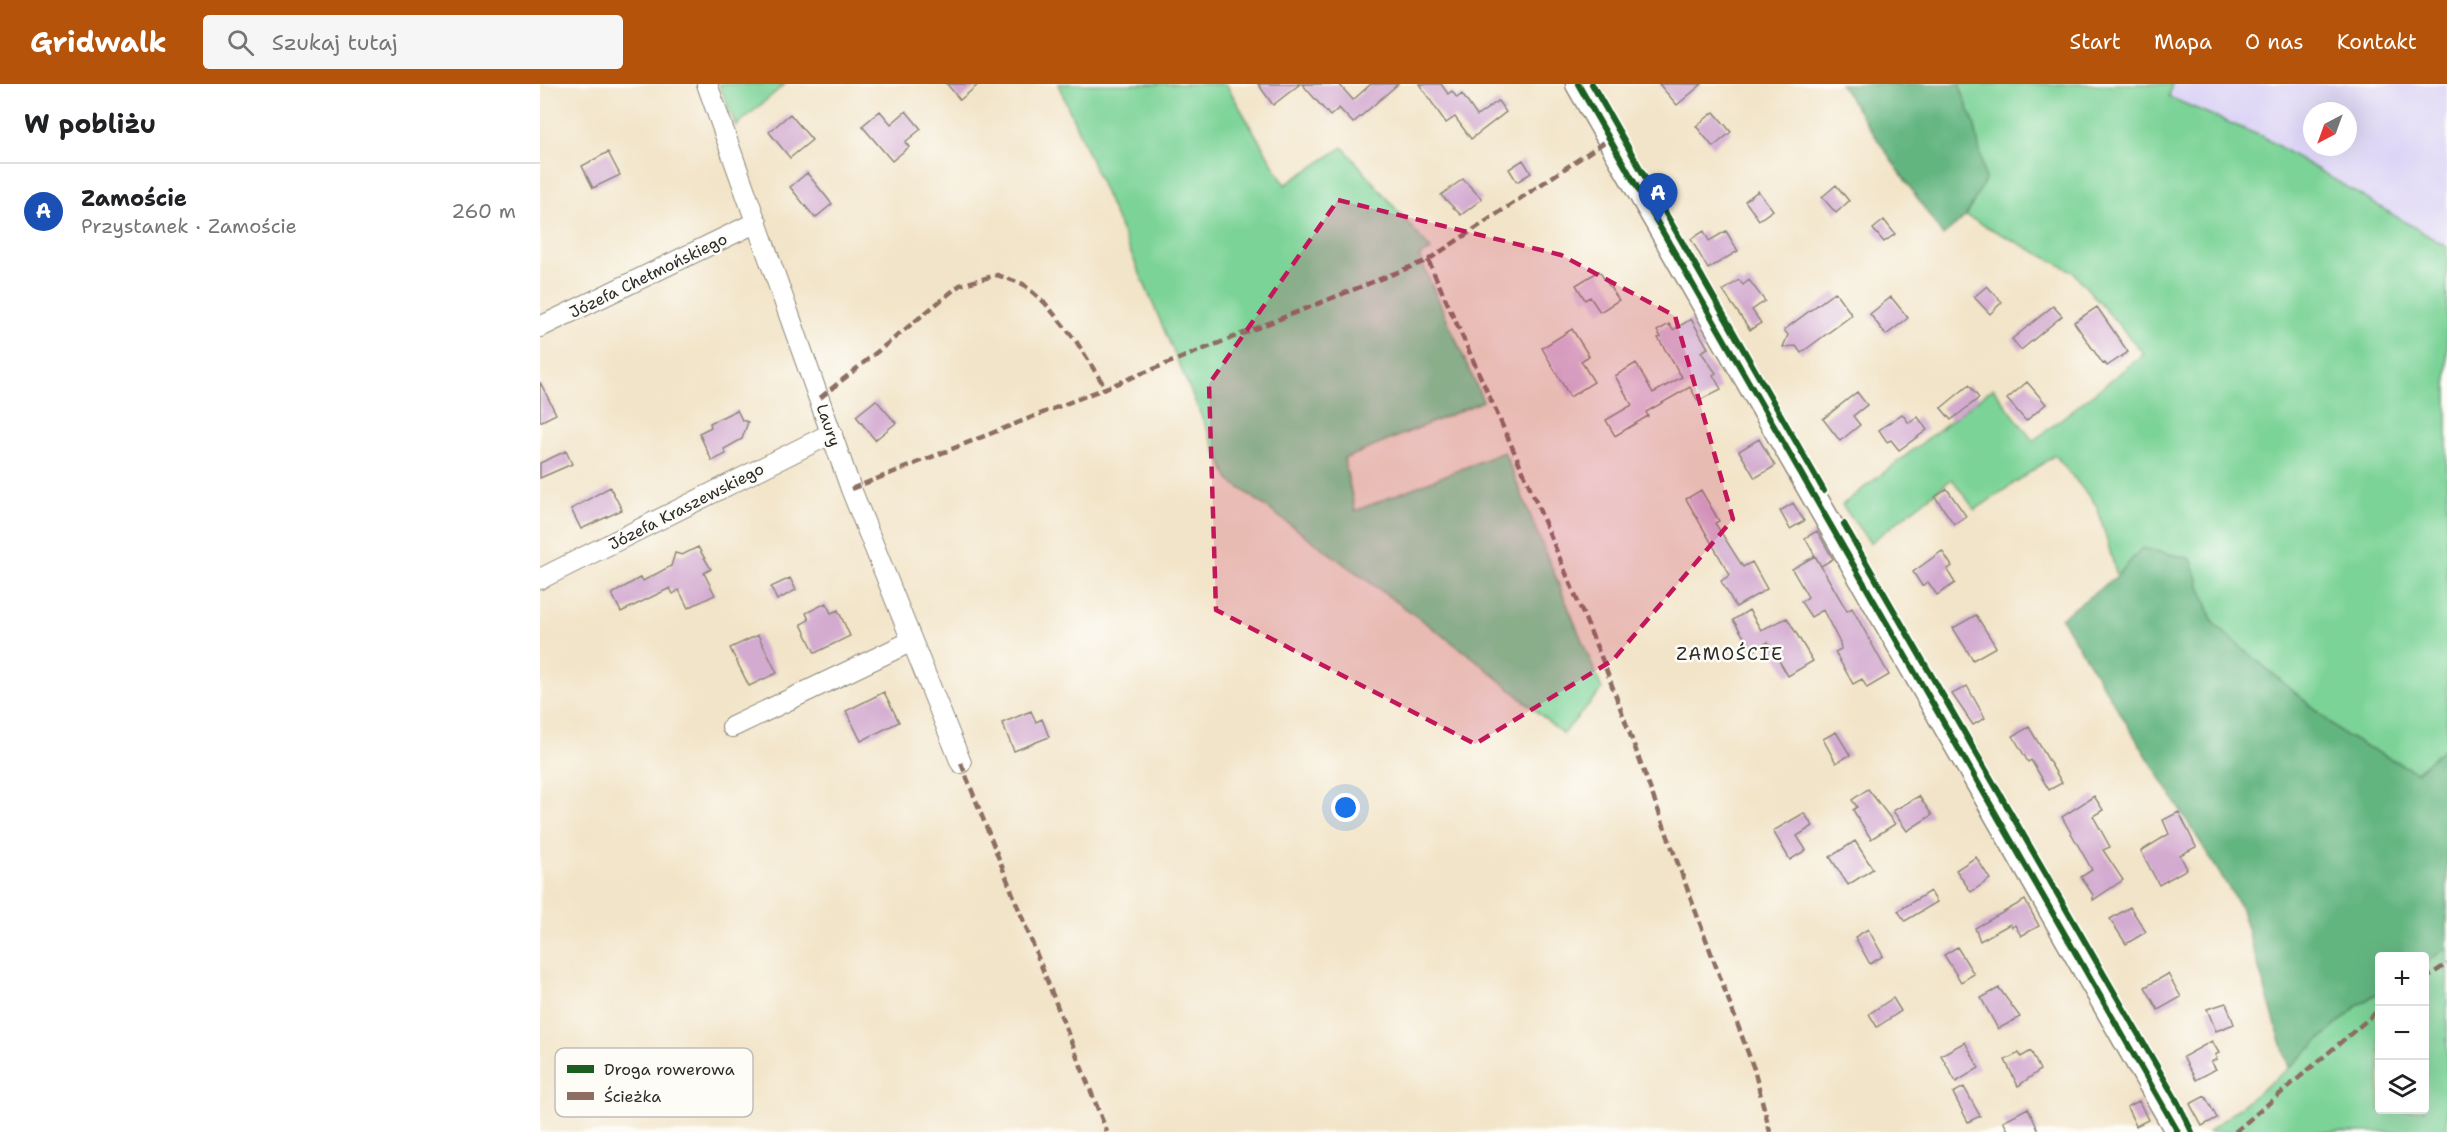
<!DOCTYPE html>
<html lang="pl">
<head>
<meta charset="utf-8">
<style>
  :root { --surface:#fff; --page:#f6f6f6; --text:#202124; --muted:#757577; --line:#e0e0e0; --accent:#b45309 }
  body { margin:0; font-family:"Shantell Sans",sans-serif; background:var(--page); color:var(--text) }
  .controls { position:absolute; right:18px; bottom:18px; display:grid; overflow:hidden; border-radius:6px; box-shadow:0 6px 24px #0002 }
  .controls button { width:54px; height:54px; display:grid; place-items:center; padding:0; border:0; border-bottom:2px solid var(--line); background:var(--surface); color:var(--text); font:30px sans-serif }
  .compass { position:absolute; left:1763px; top:18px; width:54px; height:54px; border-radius:50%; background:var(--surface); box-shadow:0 6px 24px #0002; rotate:221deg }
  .you { position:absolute; left:806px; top:724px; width:21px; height:21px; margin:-15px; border:4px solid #fff; border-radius:50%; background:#1a73e8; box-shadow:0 0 0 9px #1a73e833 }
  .badge { display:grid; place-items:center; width:39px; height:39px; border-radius:50%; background:var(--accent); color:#fff; font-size:20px; font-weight:700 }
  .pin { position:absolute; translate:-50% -50px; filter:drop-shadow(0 2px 3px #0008) }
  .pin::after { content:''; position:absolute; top:32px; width:21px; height:18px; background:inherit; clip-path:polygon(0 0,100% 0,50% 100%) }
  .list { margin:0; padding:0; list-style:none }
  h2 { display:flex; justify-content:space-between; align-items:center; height:78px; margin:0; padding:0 24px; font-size:26px }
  h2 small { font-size:20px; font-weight:400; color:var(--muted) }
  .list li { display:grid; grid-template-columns:39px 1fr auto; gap:18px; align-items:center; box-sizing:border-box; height:96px; padding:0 24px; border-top:2px solid var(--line) }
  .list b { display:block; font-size:22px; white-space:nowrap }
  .list p { margin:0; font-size:20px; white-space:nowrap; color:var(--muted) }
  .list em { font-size:20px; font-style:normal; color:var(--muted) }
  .icon { flex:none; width:33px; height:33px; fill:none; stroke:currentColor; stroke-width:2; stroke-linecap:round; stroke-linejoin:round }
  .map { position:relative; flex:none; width:1907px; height:1048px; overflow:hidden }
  header { display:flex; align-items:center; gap:36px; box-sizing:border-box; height:84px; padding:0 30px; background:var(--accent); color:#fff }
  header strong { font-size:28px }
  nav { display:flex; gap:33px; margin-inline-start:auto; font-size:21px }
  .search { width:420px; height:54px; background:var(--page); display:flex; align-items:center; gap:15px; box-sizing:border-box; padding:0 21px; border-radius:6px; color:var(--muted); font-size:22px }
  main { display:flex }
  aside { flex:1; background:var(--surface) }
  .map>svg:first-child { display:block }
  .built { fill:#ddd5f6; fill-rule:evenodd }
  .green { fill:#7bd397; stroke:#537f61; stroke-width:1.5 }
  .forest { fill:#64b580; stroke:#487056; stroke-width:1.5 }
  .building { fill:#d3aad0 }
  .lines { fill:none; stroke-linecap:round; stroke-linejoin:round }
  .minor-casing { stroke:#8e887a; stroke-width:22 }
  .tertiary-casing { stroke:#8e887a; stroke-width:27 }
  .minor { stroke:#fff; stroke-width:20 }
  .tertiary { stroke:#fff; stroke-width:24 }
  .quiet { stroke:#8d6e63; stroke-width:4.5; stroke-dasharray:9 4.5; stroke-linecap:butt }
  .cycleway-casing { stroke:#fdfcf7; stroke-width:10 }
  .cycleway { stroke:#1b5e20; stroke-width:6 }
  .marked { fill:#c2185b; fill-opacity:0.2; stroke:#c2185b; stroke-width:4.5; stroke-dasharray:12 8; stroke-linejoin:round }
  .labels { text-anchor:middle; stroke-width:5; stroke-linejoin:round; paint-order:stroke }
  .street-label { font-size:16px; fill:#2b2b2b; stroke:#fdfcf7 }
  .neighbourhood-label { font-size:18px; letter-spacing:1.5px; fill:#2b2b2b; stroke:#fdfcf7 }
  .key { fill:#fdfcf7; stroke:#bebdba; stroke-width:1.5 }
  .key-label { font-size:16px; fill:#2b2b2b }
</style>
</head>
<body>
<header>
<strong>Gridwalk</strong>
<div class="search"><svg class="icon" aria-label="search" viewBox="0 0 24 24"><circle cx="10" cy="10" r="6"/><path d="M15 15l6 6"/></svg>Szukaj tutaj</div>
<nav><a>Start</a><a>Mapa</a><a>O nas</a><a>Kontakt</a></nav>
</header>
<main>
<aside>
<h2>W pobliżu<small></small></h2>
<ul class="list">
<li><span class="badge" style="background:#1a4fb4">A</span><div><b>Zamoście</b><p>Przystanek · Zamoście</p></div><em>260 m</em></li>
</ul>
</aside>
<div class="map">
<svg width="1907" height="1048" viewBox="0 0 1907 1048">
  <rect width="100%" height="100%" fill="#fdfcf7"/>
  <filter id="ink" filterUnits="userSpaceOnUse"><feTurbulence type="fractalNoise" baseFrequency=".0167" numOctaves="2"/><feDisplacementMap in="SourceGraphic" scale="12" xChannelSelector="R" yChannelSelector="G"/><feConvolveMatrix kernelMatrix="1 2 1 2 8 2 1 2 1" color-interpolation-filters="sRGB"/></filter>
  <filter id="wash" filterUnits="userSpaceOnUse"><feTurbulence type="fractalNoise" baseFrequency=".008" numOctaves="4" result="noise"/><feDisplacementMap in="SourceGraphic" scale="24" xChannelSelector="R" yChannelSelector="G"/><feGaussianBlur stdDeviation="1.35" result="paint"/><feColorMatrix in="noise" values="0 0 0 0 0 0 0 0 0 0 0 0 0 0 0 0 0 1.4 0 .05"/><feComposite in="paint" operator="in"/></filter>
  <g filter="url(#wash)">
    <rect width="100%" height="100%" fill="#f2e4c8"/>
    <path class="built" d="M1632,0h275v163l-184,-110 -95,-41zM1772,27h36v36h-36z"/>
    <path class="green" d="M179,0h66l-49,42z
      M518,0h168l59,101 58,-38 88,103 -12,6 64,145 -139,58 11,52 149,-59 98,237 -39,45 -88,-75 -246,-179z
      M1419,0h213l-3,13 94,40 184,110v499l-31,26 -70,-36 -133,-113 -22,-64 -49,-11 -25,28 -20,-70 -42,-51 -80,55 -23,-31 -82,64 -28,-38 151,-117 40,53 111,-87 -72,-83 -106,-55 19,-36 -10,-54z
      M1907,864v184h-239l81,-64 68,-62 22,-14 1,118h44l1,-147z"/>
    <path class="forest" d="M1300,0h119l16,42 10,54 -19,36 -23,20z
      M1602,464l49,11 22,64 133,113 70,36 31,-26v202l-22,15 -1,-7h-44l-1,36 -22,14 -68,62 -49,-162 -179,-288 56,-42z"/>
    <g id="blocks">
      <path class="building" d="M407,0h32l-19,16z
        M718,0h42l-27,21z
        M762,0h37l14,16 18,-16h27l-45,39 -14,-15 -9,8z
        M879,0h22l7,10 4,-3 5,7 5,-4 15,22 21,-15 8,11 -35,27 -16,-22 -9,6z
        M1119,0h43l-25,21z
        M340,27l11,13 15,-13 15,18 -16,13 4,5 -17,14 -30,-35z
        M1174,28l17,20 -18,15 -17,-21z
        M250,30l22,26 -22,18 -21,-26z
        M68,68l12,23 -27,13 -11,-22z
        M983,76l8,13 -14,9 -8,-13z
        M267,89l25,31 -17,14 -25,-31z
        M923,95l19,20 -21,16 -20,-20z
        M1296,101l13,16 -13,12 -14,-16z
        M1218,107l15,19 -14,10 -14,-19z
        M1344,136l11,14 -11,8 -11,-13z
        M1164,147l5,10 17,-10 12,20 -30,18 -17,-30z
        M1059,187l20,29 -19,12 -10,-15 -5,3 -9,-15z
        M1199,196l4,5 6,-5 16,21 -13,9 9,13 -11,7 -27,-39z
        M1447,202l15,16 -12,12 -16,-17z
        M1295,208l17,23 -51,38 -5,-7 -13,1 5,-12 -4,-5z
        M1351,213l17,21 -22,17 -16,-21z
        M1513,222l9,10 -41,34 -9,-11z
        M1557,223l31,45 -21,14 -2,-3 -2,1 -29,-42z
        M1151,235l17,29 -7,4 15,21 -3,2 8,14 -23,12 -8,-14 -44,25 2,4 -33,20 -9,-16 26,-15 -17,-29 21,-13 17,30 29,-16 -24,-39 3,-1 -4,-6 12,-7 4,6z
        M1032,245l17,27 -8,5 13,21 -24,15 -28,-49z
        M0,298l16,32 -16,8z
        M1487,298l19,22 -20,17 -19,-22z
        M1429,301l10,13 -28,22 -10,-12z
        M1317,308l10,13 -14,11 7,9 -20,16 -17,-22z
        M336,316l20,23 -21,17 -19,-24z
        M197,326l5,10 6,2 -6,17 -18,10 2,5 -14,7 -13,-28 12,-6 -1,-4z
        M1362,330l7,9 9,-6 9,13 -28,20 -8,-10 -4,2 -8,-12z
        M1219,355l16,27 -20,12 -16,-27z
        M26,367l6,13 -32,14v-15z
        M70,403l12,23 -41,19 -10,-20z
        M1407,405l19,27 -12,8 -19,-27z
        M1161,406l18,31 -4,2 28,44 9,-5 15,27 -31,18 -15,-26 9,-6 -44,-76z
        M1253,419l11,18 -14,8 -10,-18z
        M1277,447l16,28 -12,7 -16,-28z
        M158,463l13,22 -7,4 11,22 -27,13 -9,-18 -6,4 -3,-6 -49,24 -9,-18 29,-17 2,4 28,-15 4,-13 7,2z
        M1402,467l10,15 -5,4 8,13 -18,12 -9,-13 -6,4 -9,-14z
        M1275,472l32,55 5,-3 37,67 -22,13 -5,-9 -9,5 -18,-32 6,-3 -1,-6 -17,-33 -12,7 -10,-15 7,-5 -16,-28z
        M250,494l6,12 -19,10 -6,-13z
        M286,519l5,10 7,-3 12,26 -35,17 -14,-29 8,-4 -3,-7z
        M1209,526l12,20 26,-12 26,43 -25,15 -20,-34 -15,9 -20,-31z
        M1436,531l20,32 -23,13 -20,-32z
        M218,551l19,38 -28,13 -19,-38z
        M1427,602l18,32 -12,7 -21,-31z
        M344,608l15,30 -38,19 -15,-30z
        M491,627l5,11 6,-3 7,18 -35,14 -12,-28z
        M1489,643l33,56 -13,7 -18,-30 -3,2 -15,-26z
        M1296,648l14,23 -14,8 -13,-24z
        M1328,705l27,35 -24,15 -18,-29 4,-3 -5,-7z
        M1379,712l13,19 -25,16 -14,-20z
        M1554,712l9,14 -10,6 17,31 -7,3 20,30 -30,20v-5l-12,-18 11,-7 -30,-53z
        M1639,728l17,35 -16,8 7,14 -28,16 -18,-34 28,-17 -6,-14z
        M1264,729l9,13 -16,10 9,14 -16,10 -17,-29z
        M1315,757l18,28 -25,16 -18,-28z
        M1436,773l14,22 -19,13 -15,-22z
        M1390,807l7,11 -32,19 -7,-10z
        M1485,816l14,26 -18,10 -6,-11 -3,2 -2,-3 -30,17 -5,-13z
        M1590,823l16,25 -20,12 -16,-25z
        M1328,845l15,27 -13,8 -15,-27z
        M1417,863l17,27 -13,8 -17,-27z
        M1628,890l13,23 -23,13 -13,-23z
        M1459,904l21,29 -22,12 -17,-31z
        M1353,914l8,13 -24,16 -8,-13z
        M1686,919l8,21 -18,7 -9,-22z
        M1672,957l7,12 -4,2 2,4 -6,3 5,7 -20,11 -13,-23z
        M1425,958l14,26 -23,14 -15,-27z
        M1491,967l9,19 -22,16 -13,-26 14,-7 2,4z
        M1424,1003l16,29 -12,6 -15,-29z
        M1665,1012l12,22 -15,8 -12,-22z
        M1599,1017l9,19 -12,6 -9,-19z
        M1488,1024l11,24h-30l-6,-11z"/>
    </g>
  </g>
  <g filter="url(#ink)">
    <use href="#blocks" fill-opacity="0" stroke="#8e887a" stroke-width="1.5"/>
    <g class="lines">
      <defs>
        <path id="minor" d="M167,0l144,405 110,274
          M0,243l217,-105
          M0,495l292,-146
          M192,643l180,-86"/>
        <path id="tertiary" d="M1038,0l600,1048"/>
      </defs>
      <use href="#minor" class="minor-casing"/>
      <use href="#tertiary" class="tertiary-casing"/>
      <use href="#minor" class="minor"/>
      <use href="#tertiary" class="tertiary"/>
      <path class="quiet" d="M888,176l98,218 78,186 150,405 16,63
        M280,314l140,-113 37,-10 26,9 22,19 31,38 29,46
        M311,405l577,-229 181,-121
        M421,679l146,369
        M1884,895l23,-15
        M1695,1048l145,-123"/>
      <defs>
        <path id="cycleway" d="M1038,0l600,1048
          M1052,0l232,407
          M1304,440l334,579 14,29"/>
      </defs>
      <use href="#cycleway" class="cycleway-casing"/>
      <use href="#cycleway" class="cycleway"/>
    </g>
  </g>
  <path class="marked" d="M798,116l223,55 114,61 58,203 -120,141 -138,84 -259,-134 -7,-226z"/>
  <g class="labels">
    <g class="street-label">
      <text transform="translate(108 191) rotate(-26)" y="6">Józefa Chełmońskiego</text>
      <text transform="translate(289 341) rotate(71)" y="6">Laury</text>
      <text transform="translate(146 422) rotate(-27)" y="6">Józefa Kraszewskiego</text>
    </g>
    <g class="neighbourhood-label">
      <text x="1190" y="576">ZAMOŚCIE</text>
    </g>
  </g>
  <rect x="15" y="964" width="198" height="69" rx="9" class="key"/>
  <rect x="27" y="981" width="27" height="8" fill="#1b5e20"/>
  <rect x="27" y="1008" width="27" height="8" fill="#8d6e63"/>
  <g class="key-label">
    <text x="64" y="991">Droga rowerowa</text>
    <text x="64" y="1018">Ścieżka</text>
  </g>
</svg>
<div class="controls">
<button>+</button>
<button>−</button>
<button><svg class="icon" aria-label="layers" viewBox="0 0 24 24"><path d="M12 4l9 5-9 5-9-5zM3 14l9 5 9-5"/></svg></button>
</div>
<svg class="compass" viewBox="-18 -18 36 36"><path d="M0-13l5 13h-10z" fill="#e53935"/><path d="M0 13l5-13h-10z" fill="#757577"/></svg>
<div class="you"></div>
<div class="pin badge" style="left:1118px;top:139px;background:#1a4fb4">A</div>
</div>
</main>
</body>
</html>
